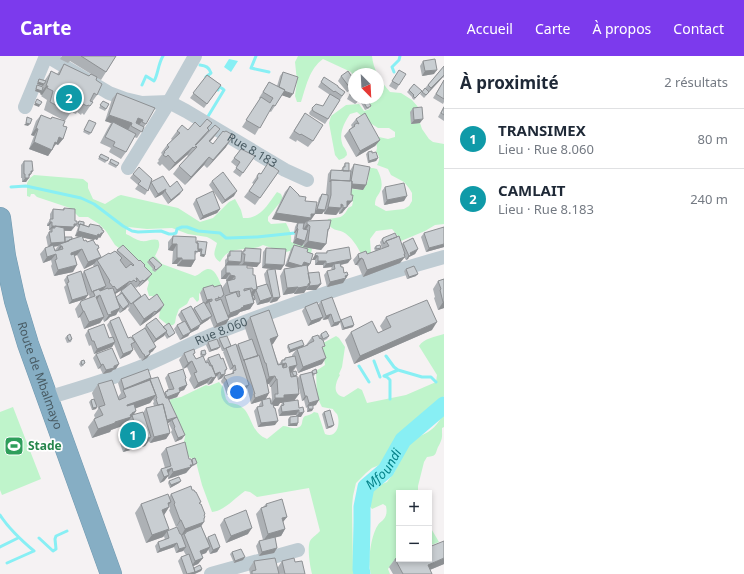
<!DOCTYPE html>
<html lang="fr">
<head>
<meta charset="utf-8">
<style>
  :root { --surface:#fff; --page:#f2f2f3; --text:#1f2937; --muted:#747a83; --line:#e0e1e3; --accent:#7c3aed }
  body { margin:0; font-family:"Noto Sans",sans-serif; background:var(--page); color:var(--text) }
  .controls { position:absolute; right:12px; bottom:12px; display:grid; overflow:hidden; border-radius:0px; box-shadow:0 2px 6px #0003 }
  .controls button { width:36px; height:36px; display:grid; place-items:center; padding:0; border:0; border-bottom:1px solid var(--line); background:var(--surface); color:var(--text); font:20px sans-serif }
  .compass { position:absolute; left:348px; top:12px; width:36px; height:36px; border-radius:50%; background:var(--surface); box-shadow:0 2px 6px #0003; rotate:156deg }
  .you { position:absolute; left:237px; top:336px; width:14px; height:14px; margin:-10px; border:3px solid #fff; border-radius:50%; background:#1a73e8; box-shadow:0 0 0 6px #1a73e833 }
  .badge { display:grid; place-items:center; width:26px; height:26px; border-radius:50%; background:var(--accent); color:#fff; font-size:13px; font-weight:700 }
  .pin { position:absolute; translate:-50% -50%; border:2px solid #fff; box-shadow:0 1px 4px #0006 }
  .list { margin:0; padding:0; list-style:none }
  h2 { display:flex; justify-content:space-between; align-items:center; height:52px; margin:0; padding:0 16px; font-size:17px }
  h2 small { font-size:13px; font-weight:400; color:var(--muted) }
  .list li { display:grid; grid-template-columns:26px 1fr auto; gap:12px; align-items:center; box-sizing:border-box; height:60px; padding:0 16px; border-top:1px solid var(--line) }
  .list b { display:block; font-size:15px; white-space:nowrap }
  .list p { margin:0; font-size:13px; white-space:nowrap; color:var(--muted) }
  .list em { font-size:13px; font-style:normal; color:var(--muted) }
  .map { position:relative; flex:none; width:444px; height:518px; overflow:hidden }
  header { display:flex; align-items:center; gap:24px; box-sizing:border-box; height:56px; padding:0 20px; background:var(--accent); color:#fff }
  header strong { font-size:19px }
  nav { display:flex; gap:22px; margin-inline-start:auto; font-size:14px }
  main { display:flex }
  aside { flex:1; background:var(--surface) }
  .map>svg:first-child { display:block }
  .green { fill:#bff4cb }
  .water { fill:#88eff4 }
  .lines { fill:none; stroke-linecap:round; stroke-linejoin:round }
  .stream { stroke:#88eff4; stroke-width:3 }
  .river { stroke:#88eff4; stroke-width:17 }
  .highway-casing { stroke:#7199b0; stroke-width:22 }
  .minor { stroke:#bfccd3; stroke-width:14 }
  .highway { stroke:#86aec4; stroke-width:21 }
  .wall { fill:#adb1b5; fill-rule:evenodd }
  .shaded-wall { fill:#8d9093 }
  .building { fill:#c9ced2; stroke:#8d9093 }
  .labels { text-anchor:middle; stroke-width:3.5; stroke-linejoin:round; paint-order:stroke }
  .street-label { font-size:12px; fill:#485a62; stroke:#fff }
  .leisure-label { font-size:12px; font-weight:bold; fill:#27864d; stroke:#fff; text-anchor:start }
  .water-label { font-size:13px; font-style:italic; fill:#058289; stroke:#fff }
</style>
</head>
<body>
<header>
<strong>Carte</strong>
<nav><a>Accueil</a><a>Carte</a><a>À propos</a><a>Contact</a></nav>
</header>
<main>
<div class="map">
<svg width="444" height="518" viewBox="0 0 444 518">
  <rect width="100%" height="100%" fill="#f5f2f3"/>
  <path class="green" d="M298,0h74c1,13 9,26 18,36l11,1 11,7 6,7 2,4v12l2,6 7,10 4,3 11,2v80l-9,1 -10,6 -24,10c-3,-4 -5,-8 -9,-12l-16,2 -6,8 1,14 -4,3 -6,-2c-3,-7 -10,-18 -18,-22 -7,-3 -10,-1 -16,-9l1,-4c11,-2 15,0 20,-11l4,-2 1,-4 -4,-5 1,-5 2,-3 11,1 5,-9 1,-13h4l4,1c3,6 6,13 4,20 -2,7 -6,7 -6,16l11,6 18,-2 5,-3 3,-5v-8l-3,-5 -5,-6 -13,-7 -3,-6 -11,-4c3,-5 3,-9 -1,-13l1,-4 -1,-9 3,-2 9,2 7,-2v-5l-6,-4h-11l-11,-7 -10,-9 -7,2c-6,9 -12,20 -7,32 2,3 4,5 4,9l-3,3 -5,2 -4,-5 -6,-32 2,-7 15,-11 13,-1 5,7 6,-2 -1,-6 -4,-5h13v-24h-24v3l-3,-5 -28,-13c-14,10 -17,28 -22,43h-4l-2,-6 2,-15 -2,-19z
    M34,119l49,4 5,4v5l5,11 12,5 13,-8 3,-1 57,13 22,14 13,-4 16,-16 6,-3 6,11 2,8c18,1 24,-13 34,-26l4,2 2,5 -15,18v4l3,3 15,-1c3,6 6,11 5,19 7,2 15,1 21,7l-1,5 -14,-5 -11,3 -6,-1 -17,-6c-11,6 -24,2 -35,8 -3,1 -6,6 -8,9 -9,-6 -5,-11 -3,-19l-6,-4 -4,-2 -19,-3 -16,-6 -25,1 -19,-2 -2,3v4c5,2 10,6 15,7 7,1 11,-3 17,-1 3,6 0,10 -3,16l7,8 33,12c5,-2 5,-3 8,-5 11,-8 16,9 19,16l-1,3 -18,-1 -4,5v6l-2,2 -4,-5 -3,1 -3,6 -8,5 -3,8 -1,6 -2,2 -4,1 -10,-8c1,-9 3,-10 0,-19l-7,-3h-3l-2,-7 2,-7 -7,-10 -5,-10 -22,-17 -9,-14 -7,-7 -11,-7h-9l-9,-9 -33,-11 -3,-3h-3l-1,3 -3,-1v-13l3,-5z
    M444,278v62l-19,25 -8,5 -7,2 -7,5 -9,14 -4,3 -5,10 -3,4 -10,4 -6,5 -10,10 -3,13 -1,10 1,65 1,3h-42c-2,-8 -5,-26 -2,-33 3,-5 7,-6 10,-10l-11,-43 -52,9 -7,-5 -5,-1c-10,7 -21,20 -33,21l-10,-27 -6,-23 -2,-2 -11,-7 -1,-8 2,-3 1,-6 -7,-9 -10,-22 3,-6 10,-2 25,-12 3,1 10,-4 4,5 3,12 3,4c26,1 17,28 38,36l16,-13c4,0 8,3 13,2 9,-1 4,-8 9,-12 3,-1 6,-1 9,-4l4,1 7,21c12,5 16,-11 12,-20 -1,-1 -4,-4 -4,-5l-11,-2c-7,-12 -5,-23 -6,-36l9,-6 -2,-13v-10h2l11,-6 3,2 6,9 -3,20 -3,7 1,1c-5,8 -8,20 4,22l14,-9 4,2 5,13 39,-8 30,-13 1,-7 -18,-29c5,-8 16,-9 25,-12z
    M13,351l28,72 -39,16 -2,-5v-78z
    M444,358v13l-2,1c0,9 1,10 -4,19 -3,7 -1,9 -11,10l-3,5 -6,24v4l-2,3h-17v66l-5,5 -4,2 -2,3 2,5h-19c-4,-12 0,-39 7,-49 2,-3 3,-3 5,-5 4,-4 4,-9 3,-14l-3,-2 -11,5 -4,-5 2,-13 10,-6 7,-3 3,-4 4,-5 16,-32c5,-4 12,-5 18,-9 7,-4 11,-11 16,-18z
    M429,469l10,17 -10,4z"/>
  <path class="water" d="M229,3l9,2 -7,11 -7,-5z"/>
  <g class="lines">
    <path class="stream" d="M256,0l-5,12 18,4
      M200,9c6,1 9,2 11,8l-5,4
      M394,16l-2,-5 7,-7 1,-4
      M142,29l4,-9 8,5c4,-6 4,-17 9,-25
      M207,62l17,-28 -1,-1 -5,-3v4
      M11,131l15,-1 55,12 13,6 29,22 9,5 6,1 23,-1 8,3h4l3,-1 1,-4 5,-2h5l11,4 22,2 6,5h2l29,-1 38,-4
      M386,300l8,11 4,3 24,7h9l5,5
      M374,305l6,16
      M359,310l10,16
      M384,320l3,1 3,3v19
      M384,320l14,-6
      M0,459c9,14 21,25 34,36l-27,12
      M39,482l14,13 3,-2 -1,-10 1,-3 11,-5
      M0,491l18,-9"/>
    <path class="river" id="s1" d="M362,518l-1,-5 1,-46v-16l4,-20 20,-17 17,-30 41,-35"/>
    <defs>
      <g id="highway">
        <path id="s4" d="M0,162l5,38 10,45 13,43 83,230"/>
      </g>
    </defs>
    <use href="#highway" class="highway-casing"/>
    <g class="minor">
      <path id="s2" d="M47,0l62,37 16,6 17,4 27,-1 17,9 99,59 22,10"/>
      <path d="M25,51l21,-51"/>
      <path d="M128,112l41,-66 26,-46"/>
      <path id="s3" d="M47,342c34,-10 68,-20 101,-34 24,-10 47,-23 71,-32 73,-29 150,-54 225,-75"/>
      <path d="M211,518l87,-24"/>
    </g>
    <use href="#highway" class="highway"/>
  </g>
  <path class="wall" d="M62,0h54l-15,24 -4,-2 -1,2 1,15 -5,7 -2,4 -6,9 -2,-2 -1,2 -4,-3 -1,2 -5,-2 -6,9 -21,-11 3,-10 -6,-4 1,-1 -2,-1 1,-1 -6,-2 2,-6 6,2v-1l-6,-2 1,-3 1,-2 6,1 6,-9 6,3 7,-10 25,12 2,-2 -21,-13 -2,2 -8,-4z
    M423,5l11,13 -12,2 -2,-10z
    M444,10v12l-1,-1 -19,21 -4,-4z
    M399,14v15l-3,5 -7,-4z
    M283,16l7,26 -8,-3 -11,17 -2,-1 -14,24 -13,-8 18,-28 -1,-1 10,-16 8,4 3,-10z
    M207,19l14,10 -17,23 -14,-10z
    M341,20l13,4v18h7l-6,6 -8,-5 5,-10 -5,3 -9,-11z
    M324,21l21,15 -20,32 -15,-9 -1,-2 5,-7h9l7,-11 -12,-8z
    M444,24v22l-1,2 -10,-6z
    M414,28l6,9 -6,7 -2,-2v-1l-5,-5z
    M117,37l29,31 -9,14 -3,-1 -8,15 -5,7 -12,-7 2,-4 -11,-5 8,-15 3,-5 -6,-2 7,-22z
    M103,45l6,3 -4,7 -6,-3z
    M363,45l7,7 -5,2 -4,-7z
    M444,50v15l-6,-4z
    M413,52l7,15 -9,1 -1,-12z
    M305,57l8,28 -5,6 -11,-7 -1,2 -7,-4z
    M41,59l9,4 2,-2 11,9v13l-5,6 -2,-1 -8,12 -19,-7 5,-13 -3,-1 5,-14z
    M356,63l24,21 -5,6 -19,11 -12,-21 5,-6 3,-3 -1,-2z
    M89,64l2,13 -2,2 -6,-3z
    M212,67l-4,6 1,1 -5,7 16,-8 -10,13 3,2 13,3 -19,21 -3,-3 -19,20 -12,-11 6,-8 9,-10 -1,-1 -18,16 -7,-7 -2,2 -3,-3 2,-2 -1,-1 4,-6 -1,-1 6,-8 5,-5 -1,-1 6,-8 11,-1 12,-3z
    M241,93l14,7 -15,21 -7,-5 4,-5 -6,-5z
    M368,96l4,1 6,5 -2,3 -8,2 -2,-9z
    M101,98l8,4 -4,5 -7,-4z
    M111,103l6,7 -1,2 -8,-4z
    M24,105l7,12 -5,9h-4v-4h-1v-13z
    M345,107l4,8h1l1,-2 3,-5 12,21 -3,5 -11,-2 -5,19h-1l-4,6 -3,1v-2l-3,3 -12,-1v-3l-2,3h-7l-6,7 20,8 -1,3 -2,12 -5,6 -18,-3 1,-3 -2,2 -9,-3 2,-10h-1l1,-6 2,-4 -25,-4 13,-27 5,-6 9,10 17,13 3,-11 3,-4h4l2,-20 3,-4h10l1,-1z
    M279,115l-24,34 -11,-8 10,-13 -2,-1 7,-10 2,1z
    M133,118l18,9 19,4 10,7 -12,10 -6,-9 1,-1 -8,4 -6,-10 -4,7 -10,-6 3,-4 -8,-7z
    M212,125l22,15 -12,8 -13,-19z
    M385,131l19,14 -20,4 -2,-14z
    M196,143l24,10 -3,4 -17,7 -7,-16z
    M64,152l13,16 -6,7h-7l1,6 7,2 7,-2 -4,-1 3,-9 -2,-1 1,-3 2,-2 5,4 4,1 2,-2 10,3 3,6 -3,5 -1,-1 -2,3 -2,-1 -1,1h-1l5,10 2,8 16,-6 1,-2 27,16 8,8 -5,6 -8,7 -1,-1 -2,2 -2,-2 7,10 8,4 15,5 -4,6 -9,7 -11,8 -12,-16 2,-4 -2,2 -1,-1 -7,6 -2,-2 -2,4 -6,2 -3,3 -3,2 -1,-3 -3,4 -16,6 -4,-12 -2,1 -3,-9 6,-8 8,-3 1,-3 -1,1 -3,-9 2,8 -3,4 -16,5 -5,-17 2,-2 -2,-5 3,-4 15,-2 2,-3 10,-4 -1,-1 1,-2 -10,5 -7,-14 -2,1 -2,16 -19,4 -3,-10 1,-2 -1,-4 -8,3 -3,-9 5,-6 3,-1 -2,-10 4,-7h-1v-4h-2v-2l3,-4v-6l3,-5 9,1zM82,181l11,3 -6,2 -3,-1zM58,190l-3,4v1l-1,-4zM123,233l-2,2 -3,5 -2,1 -1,-3z
    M424,177l20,14 -18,5 -5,-15z
    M173,180l23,7 1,-2 8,14 -1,2 -4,-1v-4l-2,-1 -3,4v5l-4,7 -14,-1v-2h-5l1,-13 -5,-1v-8z
    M397,181l5,7 1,-1 15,6 -3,5 -6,3 -1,2 -2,1 -2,-3 -4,6 -37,14 -5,-12v1l-1,-1h-2l-2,-5 5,-6h9l8,-3 -1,-3 2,-2 5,2 -1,1h2l-2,-7 3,-4z
    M294,189l13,7 3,12 -3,3 1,6 13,11 -5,6h-10l-2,3 -10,1v-1l-11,2 -3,-19 4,-7 8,-1 -7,-2 6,-17z
    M245,192l12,19 -10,-1v2l6,7 4,12 9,-3 -2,-10 3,-4 6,-1 -11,-1 1,-16 3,-4 15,22 -6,-1 5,28 -3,4 -7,2 -1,-2v1l-12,3 -2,-6 -1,2v2l-4,6 -10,3 -3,3 -8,3 -3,6 -12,4 -4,-10 -2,2 -7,4 -3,5 -8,4 -2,3 -8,4 -6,-11 3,-4 5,-3 -4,-7 3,-4 12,-2 1,-1 9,-5 -3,-10 3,-5 11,-1 8,1 5,-7h-1v-2h-5v-8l4,-5v-6l2,-2v-3l3,-4 12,2z
    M327,195l21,12 -7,2 3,8 4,2 -5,8 -16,4 -3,-12 3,-4 5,-1 -1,-2 1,-1 -9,1v-3h-8v-5h-3l4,-7h10z
    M149,204l13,5 -7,7 -3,-2 1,-1 -6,-7z
    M406,213l10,7 -9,3 -3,-8z
    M444,223v29l-6,2 -4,-12 1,-1 -2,-8 5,-8z
    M321,245l19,20 1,-1 12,7 -11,3 -2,-8 -2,3 -7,2 -3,-8 -5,1 -1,-3 -2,4 -12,5 -6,-15 3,-4 13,-2z
    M250,261l28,19 -6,9 5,15 2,4 3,-4h1l2,-2 7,-2v-1l4,-5 -7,3 -2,-6 1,-2 15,2 3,-2 6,-8 8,2 -1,-3 2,-2 8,2 -2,3 -4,2 -1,23 -24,9 -2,-6 -3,5 4,7 3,-4 11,-2 1,-2 3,4 -2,1 3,29 -3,1 -1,5 -5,1v-5l-1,1 -2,-8 -2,1 -4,-17 1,10 -5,7 5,7 2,9h-3l-1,9h-9v-7l2,-2 6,-1v-1l-17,1 -1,-6 4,-7h-2l-2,3h-4l1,19 -17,2 -4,-16 3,-4 2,-1v-1l3,-5 -11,4 -1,-4v-1l-3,-11 -1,1 -19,6 -4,-12 -1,1 -1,-3 3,-5 7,-2 2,-3 -1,-2 -2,1 -7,-18 1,-1h-2l-4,-10 1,-3 12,8 6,-1 1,-1 11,-4 -5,-15zM267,328h2l1,3h1l1,11 -1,3 -6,-1 4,-7z
    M386,261l46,13 -78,34 -9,-24 6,-8 27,1 5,-2 -3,-5z
    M110,265l18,17h3l12,-8 3,-5 17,2 12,6 -2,2 -6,4 -3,-5 -10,9 -1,8 -3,2v1l-3,4 -5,3 -1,-3 -1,1 -8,-13 1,4 -3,4 -10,5 -6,-15 -2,3 -18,7 -3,-9 -2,1 -4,-11 3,-5 21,8 3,-1 -5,-12z
    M67,280l5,3 -1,3 -4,1 -2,-5z
    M208,286l10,7 -9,3 -3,-7z
    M201,295l5,3 -1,2 -2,1 2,5 3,-4 13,1 6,10 -5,9 -4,2 -1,-4h-1l-4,7 -4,2 -1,-2 -13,6 -5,-9 2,-4 -4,-9 -4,2 -4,-9 5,-7 10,2 2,4 5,-2 -1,-3z
    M96,298l20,15 -3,1 -2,2 -8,2 -3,-6 -2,1 -5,-11z
    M81,305l3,4 -3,2 -2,-3z
    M168,318l18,4 -1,2 2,5 -3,5 -4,1 -3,6 -8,3 8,17 -1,1 6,21 -7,3 -4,-10 1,-2 -3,-6 1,-2 -2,1 2,10 -4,6 -16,4 -1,-2 -4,5 -22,6 -5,-15 6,-9 4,-1 -1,-3 2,-4 -4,5 -14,5 -1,2 -18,6 -4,-11 6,-8 1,-1 -1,-3 4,-6 -1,-4v2l-1,2 -4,1 -3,-8 2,-2 3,-1 -2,-6 6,-9 20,13 3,-4 -3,-10 3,-4 30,-1 13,15 3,-3h2l-4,-12zM153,343l1,3 -1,1 1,3 -8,2 -3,5 -9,2 2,-4 -1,-3 15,-5z
    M324,356l10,13 -2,2 -6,2 -4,-15z
    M166,392l31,15 -2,2 -4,2 -5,6 -18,6v-3l-4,5 -4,2 -3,-8 4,-6 4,-1 -4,-14z
    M169,425h12l-2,2 -9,5 -2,-5z
    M192,434l13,24 -1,1 1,2 -4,9 6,13 1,-2 12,10 -3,5 -7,2 -2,-5 -2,4 -5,2 2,3 -5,6 -5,2 1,2 8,1 -1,2 -6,3h-12l-5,-13 3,-4 5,-2 -3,-5v1l-7,2 -2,-6 -17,6 -2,-7 3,-4 7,-2 -1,-4 -1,1 -17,6 -11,-30 6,-9 28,-7 2,-3zM169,449l1,4 -1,1 7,17 1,-1 3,8 -12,-3 1,-2 -5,-14 5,-8z
    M266,448l21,13 -4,5 2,7 -4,7 -6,1 2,11 -3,5 -15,3 -3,-10 3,-5 4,-1 -7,-26 5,-6 2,-1z
    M224,463l24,15 -22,9 -6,-18z
    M232,496l11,8 -9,3 -4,-9z
    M395,503l49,5 -14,6 2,4h-39l-4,-7z
    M254,505l24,6 4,-6 13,1 10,12h-55l-1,-5z"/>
  <path class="shaded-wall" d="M437,14l-3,4 -12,2 3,-5z
    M444,19l-1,2 -15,16 3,-5z
    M38,26l6,2 -1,2 -6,-2z
    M354,29v2h-1l-1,2 -5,3 3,-4z
    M46,30h2l-6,9 -2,-1z
    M36,33l6,2 -1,2 -6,-2z
    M278,33l15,5 -3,4 -15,-5z
    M359,42h2l-6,6 3,-4z
    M35,47l5,2 -1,2 -5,-2z
    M109,59l23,8 -4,7 -15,-8 -2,1 -6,-2z
    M138,62l5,2 -5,6 -4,-2z
    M423,63l-3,4 -9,1 3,-4z
    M26,67l4,1 -2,2 -4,-1z
    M36,72l2,1 -4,7 -3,-1z
    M220,73l-6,8 -11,12 6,-8z
    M209,74l-6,8 -9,10 1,-3z
    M59,81l4,2 -5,6 -2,-1 -4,5h-1z
    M232,82l-6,9 -19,21 6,-8z
    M380,84l-5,6 -19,11 4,-6z
    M34,86l18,8 -4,6 -19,-7z
    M193,91l-6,8 -18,16 6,-8z
    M209,101l-5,8 -19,20 6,-8z
    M378,102l-2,3 -8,2 1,-2z
    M31,115h2l-5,7h1l-3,4h-4z
    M351,127l15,2 -3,5 -15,-2z
    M166,133l-3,5 -8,4 3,-4z
    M183,134l-3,4 -12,10 3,-4z
    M237,135l-3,5 -12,8 3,-4z
    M407,140l-3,5 -20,4 3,-5z
    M347,145h5l-10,12 -3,1 4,-6z
    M341,148l2,1 -7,10 -12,-1 4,-7z
    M220,153l-3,4 -17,7 3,-4z
    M317,153l8,1 -3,4h-8z
    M276,157l35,1h4l-4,6h-2l-2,4 2,1 -4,6h-3l5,-7v-3l-3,3 -32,-5z
    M50,166h2l-3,4h-2z
    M77,168l-6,7 -17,-1 1,-2v-2l-3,4v-2l-2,2h-1l3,-4z
    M297,172l1,1 -3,4h-1z
    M78,175l20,3 3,-1h2l-3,5 -1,-1 -2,3 -2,-1 -1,1 -19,-4z
    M296,182l9,3 -3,5 -9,-3z
    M308,185l18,3 -5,6 -18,-3z
    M65,186l-7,10 -2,1 4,-7v-2l-2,2 -10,1 3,-4z
    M172,188h5l-4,7 -5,-1z
    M444,188v3l-18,5 3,-4z
    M82,193l-5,6 -11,4 5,-6z
    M196,193h6l-2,3 -5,-1z
    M418,193l-3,5 -6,3 -1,2 -2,1 4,-7z
    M56,198l-5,6 -8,3 4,-6z
    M201,198l4,1 -1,2 -4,-1z
    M405,198l-3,4 3,-1 -5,6 -37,14 4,-7z
    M315,199l3,1 -3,4h-3z
    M101,201l-3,4 -1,-1 -3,4 -10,5 4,-7z
    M177,202h5l-5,6h-5z
    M362,202l-5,7h-2l4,-6z
    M351,203l-3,4 -13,3 -1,-2 -2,3 -9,1 3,-4z
    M182,204h13l-4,7 -14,-1z
    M228,205l13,1 -3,4h-13z
    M318,205h8l-3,4h-8z
    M244,206l16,1 -3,4 -16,-1z
    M288,206h16l6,2 -3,4 -8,2 -14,-4z
    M265,208l19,1 -3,5 -19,-2z
    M77,209l-4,7 -19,4 4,-6z
    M226,217h4l-4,6h-5z
    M152,218l-5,6 -8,7 5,-6z
    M418,218l-2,2 -9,3 2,-2z
    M230,219l5,1 -5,6 -4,-1z
    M348,219l-5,8 -16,4 3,-5z
    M143,224l-5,6 -2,2 4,-6z
    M130,225l-5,7 -13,8 5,-6z
    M310,227l-6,10 -10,1 4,-6 10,-4z
    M319,228h2l-5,6h-10l3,-4z
    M106,230l-3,4 -9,4 -1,-3 -3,4 -1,1 3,-4z
    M298,231l-4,6 -11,2 4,-7z
    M257,233l-4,7h-5l5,-6z
    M88,239l-3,4 -16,5 3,-4z
    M100,239l-4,6v-4z
    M272,241l-3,5 -12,3 3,-4z
    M280,241l-3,4 -7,2 3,-5z
    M212,243l-4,4 -4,2 3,-5z
    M443,246h1v6l-6,2z
    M254,247l-4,6 -10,3 -3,3 -11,4 4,-6 13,-7z
    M129,248l-3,5 -6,4 3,-4z
    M164,249l-4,6 -9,7 5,-6z
    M120,252l-4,7 -6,2 -3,3 -3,2 7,-10z
    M83,255h1l-4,6 -2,1z
    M155,255l-4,7 -11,8 4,-7z
    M331,258l-3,5 -5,1 3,-4z
    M212,260l-4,4 -9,6 2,-2 -3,5 -8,4 -2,3 -8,4 3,-4 6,-3 2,-3 8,-4 3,-5z
    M104,261l-4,6 -16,6 5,-7z
    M323,261l-3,4 -12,5 3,-5z
    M229,263l-3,5 -12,4 3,-4z
    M341,265l-3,4 -7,2 3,-4z
    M437,266l-5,8 -78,34 6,-8z
    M354,269l-1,2 -11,3 2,-2z
    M167,275l-3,5 -11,7 3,-4z
    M278,280l-5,8 -9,3 6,-8z
    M115,286l-3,5 -18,7 3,-5z
    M304,289l-1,3 -6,1 -1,1 -7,3 1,-3z
    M156,291l-3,4 -7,5 3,-5z
    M220,291l-2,2 -9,3 2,-2z
    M133,294l-3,4 -10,5 3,-5z
    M150,298l-3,4 -5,3 3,-4z
    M326,302l-4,6 -24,9 5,-6z
    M192,305l-5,6 -4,2 5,-6z
    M286,307l-6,9 -3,1 5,-9z
    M103,308l-3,4 -2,1 3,-4z
    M119,308l-3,5 -3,1 -2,2 -8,2 3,-4z
    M235,309l-3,4 -2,1 3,-4z
    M297,309l-6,8 -8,2 6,-8z
    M220,316l-3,4 -6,2 3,-4z
    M225,318l-3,4 -4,2 3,-5z
    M275,320l-6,8 -6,1 6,-8z
    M212,321l-5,6 -13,6 4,-6z
    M216,321l-4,6 -4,2 4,-7z
    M151,322l-3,5 -25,7 1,-1z
    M276,323h1l-6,8h-1z
    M187,329l-3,5 -8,3 3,-5z
    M249,329l-3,4 -19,6 3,-4z
    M180,336l-3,5 -13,4 3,-4z
    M269,337l-4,7 -14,4 4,-6z
    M299,338l-6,8h-10l-1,1h-2l-2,3h-8l5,-8 9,-3z
    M156,339l-6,8 -29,11 6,-9z
    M305,340h2l-3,4 -2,1z
    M319,344l-3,5 -8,2v-1l-2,2 3,-5z
    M97,351l-1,2 -4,1 1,-2z
    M309,353h4l-1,2 -5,1z
    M299,354l-3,5 -17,1 3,-4z
    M136,355l-11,14 -14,5 -1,2 -18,6 6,-9 17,-7 17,-9z
    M304,356l-3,5h-5l3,-4z
    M177,361l-3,4 -2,-1 -2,2 -6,3 3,-4z
    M278,365l-3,4 -17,2 3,-4z
    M298,367l-1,3h-9l2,-2z
    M334,369l-2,2 -6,2 2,-2z
    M170,377l-4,6 -16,4 4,-6z
    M185,379l-3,4 -7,3 3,-4z
    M151,381l-6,9 -22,6 6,-8z
    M190,409h3l-7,8 -18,6 5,-7z
    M172,412l-5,7v-5z
    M169,419l-5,6 -4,2 4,-6z
    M181,425l-2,2 -9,5 1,-3z
    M171,446l-5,6 3,-1 -5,8 -8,3 12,-15z
    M205,461l-4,6 3,-1 -4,6 -14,4 -2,2 -3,2 4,-7z
    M287,461l-5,6v-5z
    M180,464h1l-4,6 -1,1z
    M252,472l-4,6 -22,9 5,-7z
    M169,473l-6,8 -17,6 6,-8z
    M285,473l-4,7 -18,5 5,-7z
    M177,487l-3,4 -17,6 3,-4z
    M186,491l-3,4 -7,2 3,-4z
    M210,491l-4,6 -11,4 5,-6z
    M220,491l-3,5 -7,2 3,-4z
    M277,492l-3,5 -15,3 3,-4z
    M245,501l-2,3 -9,3 1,-2z
    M203,502l-5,6 -7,3 4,-6z
    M444,502v6l-22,9 6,-8z
    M202,513l-1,2 -7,3 1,-2z
    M195,516l-1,2h-7z"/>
  <path class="building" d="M81,0h35l-10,16z
    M435,3l2,11 -12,1 -2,-10z
    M64,8l25,12 2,-2 6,3 -1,3 6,4 -5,11 -3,-2 -4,8 3,1 -3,4 -2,-1 -1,1 -4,-2 -1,2 -6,-3 -5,10 -21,-11 3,-11 -6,-3 1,-2h-2l5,-15 8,4z
    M444,10v9l-13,13 -3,-3z
    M399,14l7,4 -7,11 -7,-4z
    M348,15l6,9v5l-4,3 -9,-12z
    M283,16l15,5 -5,17 -9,-3 1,-1 -6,-3z
    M207,19l14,10 -14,19 -14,-11z
    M324,21l14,9v1l7,5 -3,4 -7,-5 -1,1 -13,-10z
    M39,23l7,2 -2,3 -6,-2z
    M444,24v19l-8,-5z
    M269,26l16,8 -10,16 -2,-1 -13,23 -14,-8 15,-23 9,6 3,-5 -10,-6z
    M414,28l8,7 -7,7 -2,-2 1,-1 -5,-5z
    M37,29l6,2 -1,4 -6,-2z
    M353,31h1v10l-4,-2z
    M425,32l4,4 -3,3 -4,-3z
    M117,37l38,15 -9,16 -4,-2 1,-2 -5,-2 -2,5 8,4 -2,5 -11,-6 1,-3 -23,-8z
    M330,38l10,6 -12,19 -15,-8 -1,-3 4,-4 7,2z
    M37,43l5,3 -2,3 -5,-2z
    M367,43l4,7 -4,2 -4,-7z
    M103,45l6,3 -3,5 -6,-4z
    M422,51l1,12 -9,1 -1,-12z
    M444,51v8l-3,-2z
    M305,57l18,12 -10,16 -12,-7 -1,1 -6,-4z
    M365,57l15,27 -20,11 -11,-21 6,-4 -1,-1 3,-2 2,1 -3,-5z
    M41,59l10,4 1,-2 13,4 -2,5 4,1 -4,12 -4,-2 -2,6 -2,-1 -3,8 -18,-8 4,-13 -2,-1z
    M27,61l5,2 -2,5 -4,-1z
    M207,63l5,4 -5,5 2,2 -14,15h1l19,-20 5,4 -11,12 4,3 10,-13 1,1 2,-1 7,4 -1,3 -19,22 -4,-3 -18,20 -12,-11 18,-19 -1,-1 -2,2 -1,-1 -18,16 -7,-8 -2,2 -3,-2 2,-3h-1l5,-5 -2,-2 13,-12 -3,-2 5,-6 6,5 7,-8 5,5z
    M89,64l7,3 -5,10 -7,-3z
    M113,66l23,12 -10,18 -13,-6 2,-4 -10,-5z
    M241,93l14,7 -12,17 -7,-5 4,-6 -6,-4z
    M372,95v2l4,-1 2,6 -9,3 -1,-9z
    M101,98l8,4 -2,3 -8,-4z
    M111,103l8,4 -2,3 -7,-4z
    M24,105h8l1,10h-2v3h-2v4h-4v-4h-1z
    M268,107l11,8 -19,27 -11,-7 9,-13 -1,-2 2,-3 2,1z
    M345,107h4v8h-6v-4h2z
    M354,108l16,3 -4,18 -14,-1v-3h-1z
    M139,111l13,12 -4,12 -10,-7 3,-3 -8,-7z
    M331,114l20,1 -1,10 -19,-1 -1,2z
    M223,116l14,19 -12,9 -13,-19z
    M163,120l7,11 7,-6 6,9 -12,10 -6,-9 1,-2 -8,5 -7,-12z
    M331,124l21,1 -1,14h2l-1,6h-5v6l-4,1v-3l-2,-1v4l-13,-1 3,-12z
    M404,127l3,13 -20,4 -2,-13z
    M290,130l9,9v1l7,1 -1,4 12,1 -2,12h-4v4l-35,-5z
    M213,135l7,18 -17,7 -7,-17z
    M322,138l6,1v3l-3,12 -8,-1z
    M64,152l11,1v12h2v3h-3v3l-22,-1v-4h-2v-3h3v-10l11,1z
    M331,164l-2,9h-1l-2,15 -18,-3 2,-15 -1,-1 -2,-1v-3z
    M79,165l5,1v3l-4,-1v1l-2,-1z
    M298,167h6l-1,6 5,1 -3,11 -9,-3 2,-9 -1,-1z
    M80,168l9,3 1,-3 10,2v1l2,1v2l2,1 -1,2h-2l-1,2 -2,-1 -1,2 -19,-5z
    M55,170l9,2 1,14 -14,1 -2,-11h3v-4h3z
    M444,171v17l-15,4 -5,-15z
    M395,177l2,4 -11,4 -2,3 -2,-5h1v-1z
    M82,180l2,5 2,-1 1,2 6,-2 3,5h2l1,3 -2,1 4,8 -13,5 -6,-13 -11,4v2l3,-1 3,11 -19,5 -3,-10 2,-1 -1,-5 -9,3 -2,-9 8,-3 2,6 8,-2 -1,-3h-2v-2l9,-3v-1z
    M173,180l23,1v6h2v9l-3,-1v9h-13v-2h-5v-14h-5z
    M399,180l6,18h-1l1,3 -38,13 -4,-11h-1v-1l-3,1 -1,-5 8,-3 1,3 22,-8 -3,-5z
    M65,181h7v2l-7,3z
    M413,182l5,11 -8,4 1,2 -2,1 -6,-13z
    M197,185l10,1 -2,13 -4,-1 1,-5h-4v-6h-1z
    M123,189l16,16 1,-1 5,5 -1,1 8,8 -8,7 -1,-1 -3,2 -3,-4h-1l1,3 -1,1 -2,-2 -3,2 -1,-1 -13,9 -3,-4 -1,1 -4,-5 1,-1 -13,-21 12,-7 1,1 5,-3 7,7 -2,2 6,8 5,-4 2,2 1,-1 -17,-15z
    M294,189l14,4 -1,3 6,2 -3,10 -6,-2 -2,4 -14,-4z
    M380,189l1,3 -5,1v-3z
    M349,191l2,12 -25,5v-3h-8v-5l-3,-1 1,-2h11v-2z
    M245,192l16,1 -1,14 -16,-1 1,-8h-2v-3h2z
    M266,192l20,1 -2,16 -19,-1z
    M230,195h12l-1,11 -13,-1v-5h2z
    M153,201l9,8 -6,5 -2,-2 1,-1 -6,-7z
    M340,207l1,4h2l1,6 3,-1 1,3 -3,1 1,2 -16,4 -3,-11 8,-2 -1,-5z
    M98,209l8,21 -14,6 -8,-21z
    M226,209h21v3h6v7h2l2,14 -4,1 -1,-2 -8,1v2l6,-2 4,14 -11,3 1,1 -3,1v1l-11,4 -5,-17 11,-4 2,5 2,-1 -1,-4h1l-1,-1 -9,2 -3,-12 8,-2v-3l-5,-1v-2h-4z
    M307,209l3,18 -2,1v2l-10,2v-1l-11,1 -3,-19z
    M414,210l4,8 -9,3 -3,-8z
    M275,213l5,28 -7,1 -6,-28z
    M81,215l7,24 -16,5 -5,-17 2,-1 -2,-6z
    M319,216l2,12h-2v1l-10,1 1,-3 -2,-10z
    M444,223v23h-1l-3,-12 1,-1 -3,-8z
    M131,227l10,13 -10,8 -10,-13z
    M267,228l5,13 -12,4 -4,-11 1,-1v-2z
    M213,229l1,2 7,-2 3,10h-1v1l-3,2 -1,-1h-1l1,1 -4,1 1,2 5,-2 8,20 -12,5 -8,-22 3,-1v-2l-5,1 -4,-12z
    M108,232v1l5,-1 7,20 -9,4 1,2 -4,1 -8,-20 -4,2 8,20 -15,5 -5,-11h-1l-3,-8 1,-1v-1l14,-5 -2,-5 6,-2 1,2z
    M122,237l7,11 -6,5 -5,-7 -2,-5z
    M145,238l4,6 8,-6 7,11 -8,7 -1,-1 -11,8 -11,-16z
    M254,239l1,4 -1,1 -2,-4z
    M332,241l9,24 -7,2 -3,-9 -5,2 -5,-15z
    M427,244l10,22 -77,34 -9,-24 21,-11 6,12 13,-6 -5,-10z
    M204,246l8,14 -10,5 -8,-13z
    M317,246l6,15 -12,4 -6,-14z
    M191,250l10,18 -10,6 -10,-19z
    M269,254l9,26 -8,3 8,26 4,-1 1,4 4,-1 -1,-4 -4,1v-4h3v-2l10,-2 2,9 -8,2 2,10 6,-1 2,18 -15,1v3h-9v-4h3l-1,-15h-1l-1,-3 -6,1 -3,-14h-1l-15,-46z
    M351,260l3,9 -10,3 -3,-8z
    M119,261l9,21 3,-1 4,5 -4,2 2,6 -10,4 -13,-33z
    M156,262l11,13 -11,8 -10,-14z
    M185,265l6,11 -8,4 -6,-11z
    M169,267l6,10 -6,4 -3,-5 1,-1 -4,-4z
    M104,268l5,14 4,-1 2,5 -18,7 -3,-8h-2l-4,-11z
    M145,272l11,19 -7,4 1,3 -5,3 -1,-3h-1l-11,-18z
    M326,275l3,5 -6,3 -2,-5z
    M70,278l2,5 -3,2 -2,-5z
    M318,279l2,4 1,-1 1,2h1l2,6 -3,1 4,11 -23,9 -6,-18 11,-4v-1l6,-3 -2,-4z
    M227,280l4,10 -7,3 -5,-11z
    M217,283l3,8 -9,3 -3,-8z
    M252,283l6,17 -14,4v1l-6,-17z
    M302,284l2,5 -14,5 -2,-5z
    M236,288l13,41 -19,6 -4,-12h-1l-1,-3 10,-3 -1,-2 3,-1 -1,-5 -2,1 -7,-18z
    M112,292l7,16 -5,2v2l-8,2 -3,-6 -2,1 -5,-11z
    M194,293l1,4 -2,1 3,5 7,-3 3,7 2,-1 2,4 2,-1 4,12 -4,1v-1l-14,6 -4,-10 3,-1 -5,-11 -4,2 -4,-10z
    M205,294l1,4 -4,1 -1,-4z
    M219,298l2,5 2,-1 4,11 -2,1v4l-4,1 -1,-3 -5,2 -7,-16z
    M259,299l7,23 3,15 -14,5 -1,-4h1l-11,-34z
    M84,304l1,3 -3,2 -1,-4z
    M148,313l3,9 -27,11 -3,-10z
    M183,313l3,9 -1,1 2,6 -8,3 1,4 -13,5 -2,-5 3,-1 -1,-1 7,-1 -6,-15z
    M316,313l1,4 -4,1 -1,-3z
    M296,315l1,4 -3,1 -2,-4z
    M312,316l7,28 -10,3 -2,-7h-2l-5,-21z
    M158,321l8,21h2l9,19 -10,3 -4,-16 -5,1 -2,-6 1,-1 -7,-19z
    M112,324l7,20 7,-3 -3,-7 27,-10 6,15 -29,10v1l7,-2 2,7 -4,2v1l-2,1 1,2 -16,5v1l-17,6 -4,-10 9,-4 -4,-8 6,-2 -7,-21z
    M270,342l1,6h2l1,4h1l3,13 -17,2 -4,-16 6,-1 -1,-6z
    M94,343l3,8 -4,1 -2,-8z
    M298,344l1,8 4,-1 1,5 -5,1v-3l-17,2 -1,-6 3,-1 -1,-3z
    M163,348l7,29 -16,4 -8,-29z
    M313,349v4h-4l-1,-3z
    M330,354l4,15 -6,2 -4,-15z
    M143,356l8,25 -22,7 -5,-16 11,-3 -3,-10z
    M298,360v7l-8,1v-7z
    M177,361l8,18 -7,3 -4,-10 1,-1 -3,-7z
    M185,386l4,17h2l2,6h-3l1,2 -18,5 -1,-4 -5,2 2,5 -5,2 -3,-8 10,-3 -5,-18z
    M195,402l2,5 -4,2 -1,-6z
    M179,421l2,4 -10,4 -2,-4z
    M191,430l1,4h2l1,2h1l5,10 -2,1 1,1h1l4,10 -1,1 1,2 -1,1v4l-19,7 -4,-9h-1l-6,-16 1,-1 -4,-9z
    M168,438l3,8 -3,1 1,4 -7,3 7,19 -17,6 -11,-31z
    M282,443l5,18 -5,1 3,11 -17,5 -7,-26 6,-2 -1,-2z
    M246,454l6,18 -21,8 -7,-17z
    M201,470l9,21 -10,4 3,7 -8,3 -11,-27 2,-1v-1z
    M177,471l3,7h1l5,13 -7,2 -2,-6 -17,6 -2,-7 11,-4 -2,-7z
    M215,478l5,13 -7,3 -5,-13z
    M275,481l2,11 -15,4 -3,-11z
    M444,485v17l-16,7 4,9h-29l-8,-15 4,-2v2h30v-12z
    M241,493l4,8 -10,4 -3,-9z
    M189,498l6,18 -8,2 -6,-17z
    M275,502l4,16h-27v-3l4,-1 -2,-9z
    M294,502l1,4 7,-1 3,13h-20l-3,-13z
    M200,509l2,4 -7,3 -1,-4z"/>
  <defs>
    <symbol id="stadium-square" viewBox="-11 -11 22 22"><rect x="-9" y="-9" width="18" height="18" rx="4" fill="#2e9e5b" stroke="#fff"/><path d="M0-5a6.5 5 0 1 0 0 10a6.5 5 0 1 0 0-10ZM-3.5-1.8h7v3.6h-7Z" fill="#fff"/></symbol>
  </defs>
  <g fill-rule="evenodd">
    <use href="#stadium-square" x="3" y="379" width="22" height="22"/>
  </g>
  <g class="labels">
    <g class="street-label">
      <text dy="4" stroke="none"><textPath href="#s2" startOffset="230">Rue 8.183</textPath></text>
      <text dy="4" stroke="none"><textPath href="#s3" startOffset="187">Rue 8.060</textPath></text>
      <text dy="4" stroke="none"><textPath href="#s4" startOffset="163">Route de Mbalmayo</textPath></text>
    </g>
    <g class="leisure-label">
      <text x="28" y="394">Stade</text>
    </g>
    <g class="water-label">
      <text dy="5" stroke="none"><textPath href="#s1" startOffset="113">Mfoundi</textPath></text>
    </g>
  </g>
</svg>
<div class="controls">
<button>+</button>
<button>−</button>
</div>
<svg class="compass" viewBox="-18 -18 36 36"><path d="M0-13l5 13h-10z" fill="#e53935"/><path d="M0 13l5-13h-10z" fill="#747a83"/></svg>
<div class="you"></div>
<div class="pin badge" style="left:133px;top:379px;background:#0f9aa8">1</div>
<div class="pin badge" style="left:69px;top:42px;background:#0f9aa8">2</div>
</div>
<aside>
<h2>À proximité<small>2 résultats</small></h2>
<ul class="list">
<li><span class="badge" style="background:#0f9aa8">1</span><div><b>TRANSIMEX</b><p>Lieu · Rue 8.060</p></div><em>80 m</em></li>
<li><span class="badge" style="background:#0f9aa8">2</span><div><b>CAMLAIT</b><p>Lieu · Rue 8.183</p></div><em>240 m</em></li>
</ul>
</aside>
</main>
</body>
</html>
